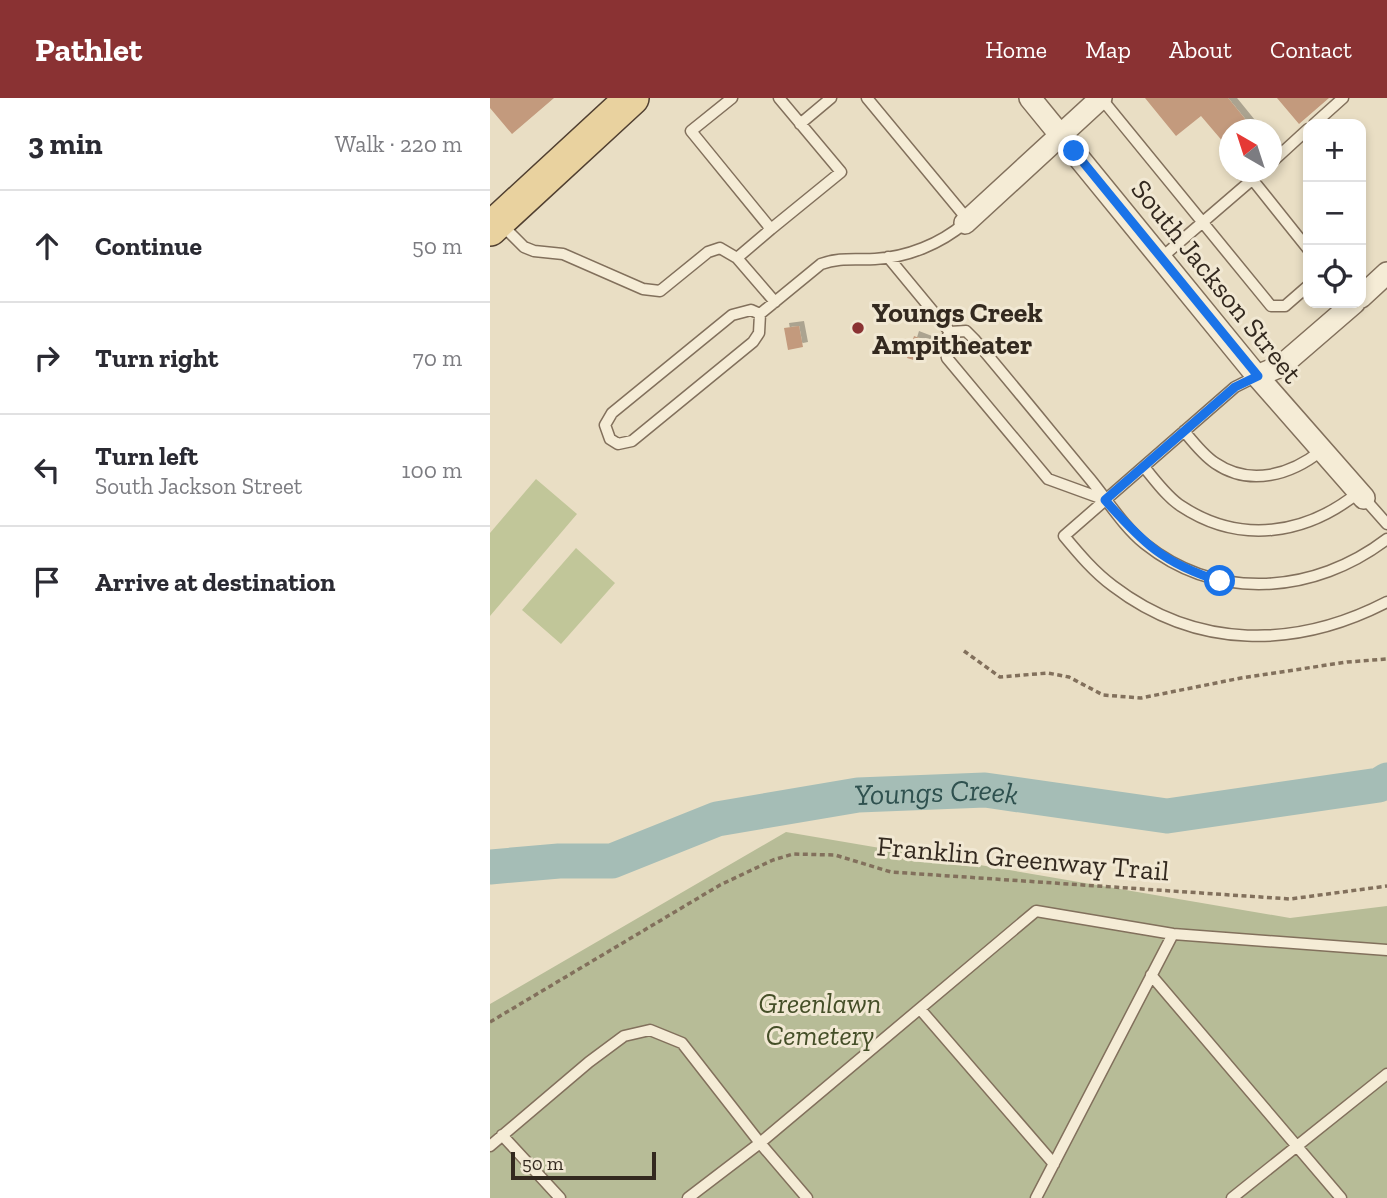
<!DOCTYPE html>
<html lang="en">
<head>
<meta charset="utf-8">
<style>
  :root { --surface:#fff; --page:#f2f2f3; --text:#2b2b33; --muted:#7c7c81; --line:#e1e1e2; --accent:#8a3233 }
  body { margin:0; font-family:"Zilla Slab",serif; background:var(--page); color:var(--text) }
  .controls { position:absolute; right:21px; top:21px; display:grid; overflow:hidden; border-radius:14px; box-shadow:0 4px 10px #0003 }
  .controls button { width:63px; height:63px; display:grid; place-items:center; padding:0; border:0; border-bottom:2px solid var(--line); background:var(--surface); color:var(--text); font:35px sans-serif }
  .compass { position:absolute; left:729px; top:21px; width:63px; height:63px; border-radius:50%; background:var(--surface); box-shadow:0 4px 10px #0003; rotate:321deg }
  .scale { position:absolute; left:21px; bottom:18px; width:145px; box-sizing:border-box; padding-left:7px; border:4px solid #33291f; border-top:0; font-size:19px; line-height:24px; white-space:nowrap; color:#33291f; -webkit-text-stroke:5px #f1e8d3; paint-order:stroke }
  .stop { position:absolute; width:21px; height:21px; margin:-16px; border:5px solid #1a73e8; border-radius:50%; background:#fff }
  .stop.end { background:#1a73e8; border-color:#fff; box-shadow:0 2px 7px #0008 }
  .list { margin:0; padding:0; list-style:none }
  h2 { display:flex; justify-content:space-between; align-items:center; height:91px; margin:0; padding:0 28px; font-size:30px }
  h2 small { font-size:23px; font-weight:400; color:var(--muted) }
  .list li { display:grid; grid-template-columns:46px 1fr auto; gap:21px; align-items:center; box-sizing:border-box; height:112px; padding:0 28px; border-top:2px solid var(--line) }
  .list b { display:block; font-size:26px; white-space:nowrap }
  .list p { margin:0; font-size:23px; white-space:nowrap; color:var(--muted) }
  .list em { font-size:23px; font-style:normal; color:var(--muted) }
  .icon { flex:none; width:38px; height:38px; fill:none; stroke:currentColor; stroke-width:2; stroke-linecap:round; stroke-linejoin:round }
  .map { position:relative; flex:none; width:897px; height:1100px; overflow:hidden }
  header { display:flex; align-items:center; gap:42px; box-sizing:border-box; height:98px; padding:0 35px; background:var(--accent); color:#fff }
  header strong { font-size:33px }
  nav { display:flex; gap:38px; margin-inline-start:auto; font-size:24px }
  main { display:flex }
  aside { flex:1; background:var(--surface) }
  .map>svg:first-child { display:block }
  .green { fill:#c1c699 }
  .cemetery { fill:#b7bc97 }
  .lines { fill:none; stroke-linecap:round; stroke-linejoin:round }
  .river { stroke:#a5bdb6; stroke-width:35 }
  .building { fill:#c39a7d; filter:url(#shadow) }
  .service-casing { stroke:#82705c; stroke-width:13 }
  .minor-casing { stroke:#82705c; stroke-width:24 }
  .primary-casing { stroke:#503f30; stroke-width:36 }
  .path { stroke:#82705c; stroke-width:3.5; stroke-dasharray:5 3.5; stroke-linecap:butt }
  .service { stroke:#f5ecd6; stroke-width:10 }
  .minor { stroke:#f5ecd6; stroke-width:21 }
  .primary { stroke:#e9d29f; stroke-width:33 }
  .route { stroke:#1a73e8; stroke-width:9 }
  .poi-dot { fill:#8a3233; stroke:#f1e8d3; stroke-width:2.5 }
  .labels { text-anchor:middle; stroke-width:6; stroke-linejoin:round; paint-order:stroke }
  .street-label { font-size:28px; fill:#33291f; stroke:#f1e8d3 }
  .poi-label { font-size:28px; font-weight:bold; fill:#33291f; stroke:#f1e8d3; text-anchor:start }
  .park-label { font-size:28px; font-style:italic; fill:#444e27; stroke:#f1e8d3 }
  .water-label { font-size:30px; font-style:italic; fill:#2f514f; stroke:#f1e8d3 }
</style>
</head>
<body>
<header>
<strong>Pathlet</strong>
<nav><a>Home</a><a>Map</a><a>About</a><a>Contact</a></nav>
</header>
<main>
<aside>
<h2>3 min<small>Walk · 220 m</small></h2>
<ul class="list">
<li><svg class="icon" aria-label="ahead" viewBox="0 0 24 24"><path d="M12 20V5M6 11l6-6 6 6"/></svg><div><b>Continue</b></div><em>50 m</em></li>
<li><svg class="icon" aria-label="right" viewBox="0 0 24 24"><path d="M7 20v-9h11M14 6l5 5-5 5"/></svg><div><b>Turn right</b></div><em>70 m</em></li>
<li><svg class="icon" aria-label="left" viewBox="0 0 24 24"><path d="M17 20v-9H6M10 6l-5 5 5 5"/></svg><div><b>Turn left</b><p>South Jackson Street</p></div><em>100 m</em></li>
<li><svg class="icon" aria-label="arrive" viewBox="0 0 24 24"><path d="M6 21V4h12l-3 4 3 4H6"/></svg><div><b>Arrive at destination</b></div></li>
</ul>
</aside>
<div class="map">
<svg width="897" height="1100" viewBox="0 0 897 1100">
  <defs>
    <filter id="shadow"><feDropShadow dx="5" dy="-5" stdDeviation="0" flood-color="#0004"/></filter>
  </defs>
  <rect width="100%" height="100%" fill="#e9dec4"/>
  <path class="green" d="M46,381l41,35 -87,102v-83z
    M86,450l39,35 -54,61 -39,-34z"/>
  <path class="cemetery" d="M296,734l504,86 97,-12v292h-897v-194z"/>
  <g class="lines">
    <path class="river" id="s1" d="M0,769l69,-6h53l105,-42 141,-24 127,-5 182,26 212,-31 8,-5"/>
  </g>
  <path class="building" d="M0,0h64l-42,36 -22,-26z
    M655,0h83l26,32h-24v20l-29,-34 -25,20z
    M787,0h52l-30,26z
    M309,228l4,21 -15,3 -4,-22z
    M424,238l13,5 -7,21 -13,-4z"/>
  <g class="lines">
    <defs>
      <path id="service" d="M242,0l-41,33 80,98 -34,29
        M377,0l101,122
        M611,0l170,208h14l23,-20
        M310,26l31,-26
        M824,26l29,-26
        M782,64l36,-33
        M762,81l56,70
        M11,126l23,23 10,4 29,3 80,35 17,2 48,-39 12,-4 17,10 38,44
        M281,131l70,-57 -62,-74
        M398,159l62,75
        M671,160l100,-86
        M270,216l-1,19 -6,9 -121,99 -14,3 -8,-5 -5,-14 7,-12 120,-98 19,-5 9,4 61,-50c18,-7 35,-4 54,-5 33,-2 65,-15 90,-36
        M460,234l16,-1 8,8c39,46 77,93 116,140 18,22 33,47 55,65 73,58 170,50 242,-5
        M460,234l-6,11 3,15 101,121 55,20
        M767,278l-22,11 -171,149c15,18 30,36 49,50 84,64 183,63 274,16
        M694,333c9,11 19,24 31,32 35,24 76,12 107,-13
        M654,369c11,13 23,30 37,39 59,39 125,29 178,-14
        M874,400l23,26
        M661,877l190,223
        M430,911l134,155
        M12,1037l58,63
        M0,1048l99,-84 35,-26 26,-6 32,13 78,100 47,55
        M198,1100l72,-55 276,-232 137,23 214,16
        M546,1100l137,-264
        M742,1100l155,-124"/>
      <path id="minor" d="M540,0l227,278 107,122
        M475,125l136,-125
        M871,199l26,-24
        M767,278l24,-10 73,-63"/>
      <path id="primary" d="M0,131l142,-131"/>
    </defs>
    <use href="#service" class="service-casing"/>
    <use href="#minor" class="minor-casing"/>
    <use href="#primary" class="primary-casing"/>
    <path class="path" d="M474,553l36,26 48,-4 21,4 34,18 38,3 100,-20 106,-16 40,-3
      M0,924l230,-137 53,-25 20,-6 42,1 56,17 399,27 97,-13"/>
    <use href="#service" class="service"/>
    <use href="#minor" class="minor"/>
    <use href="#primary" class="primary"/>
  </g>
  <g class="lines">
    <path class="route" d="M584,53l184,225 -23,11 -130,113c38,43 59,64 115,81"/>
  </g>
  <circle class="poi-dot" cx="368" cy="230" r="7"/>
  <g class="labels">
    <g class="street-label">
      <text transform="translate(727 183) rotate(51)" y="10">South Jackson Street</text>
      <text transform="translate(533 760) rotate(5)" y="10">Franklin Greenway Trail</text>
    </g>
    <g class="poi-label">
      <text x="382" y="224">Youngs Creek<tspan x="382" dy="32">Ampitheater</tspan></text>
    </g>
    <g class="park-label">
      <text x="330" y="915">Greenlawn<tspan x="330" dy="32">Cemetery</tspan></text>
    </g>
    <g class="water-label">
      <text dy="10" stroke="none"><textPath href="#s1" startOffset="457">Youngs Creek</textPath></text>
    </g>
  </g>
</svg>
<div class="controls">
<button>+</button>
<button>−</button>
<button><svg class="icon" aria-label="locate" viewBox="0 0 24 24"><circle cx="12" cy="12" r="6"/><path d="M12 2v4M12 18v4M2 12h4M18 12h4"/></svg></button>
</div>
<svg class="compass" viewBox="-18 -18 36 36"><path d="M0-13l5 13h-10z" fill="#e53935"/><path d="M0 13l5-13h-10z" fill="#7c7c81"/></svg>
<div class="scale">50 m</div>
<div class="stop" style="left:730px;top:483px"></div>
<div class="stop end" style="left:584px;top:53px"></div>
</div>
</main>
</body>
</html>
